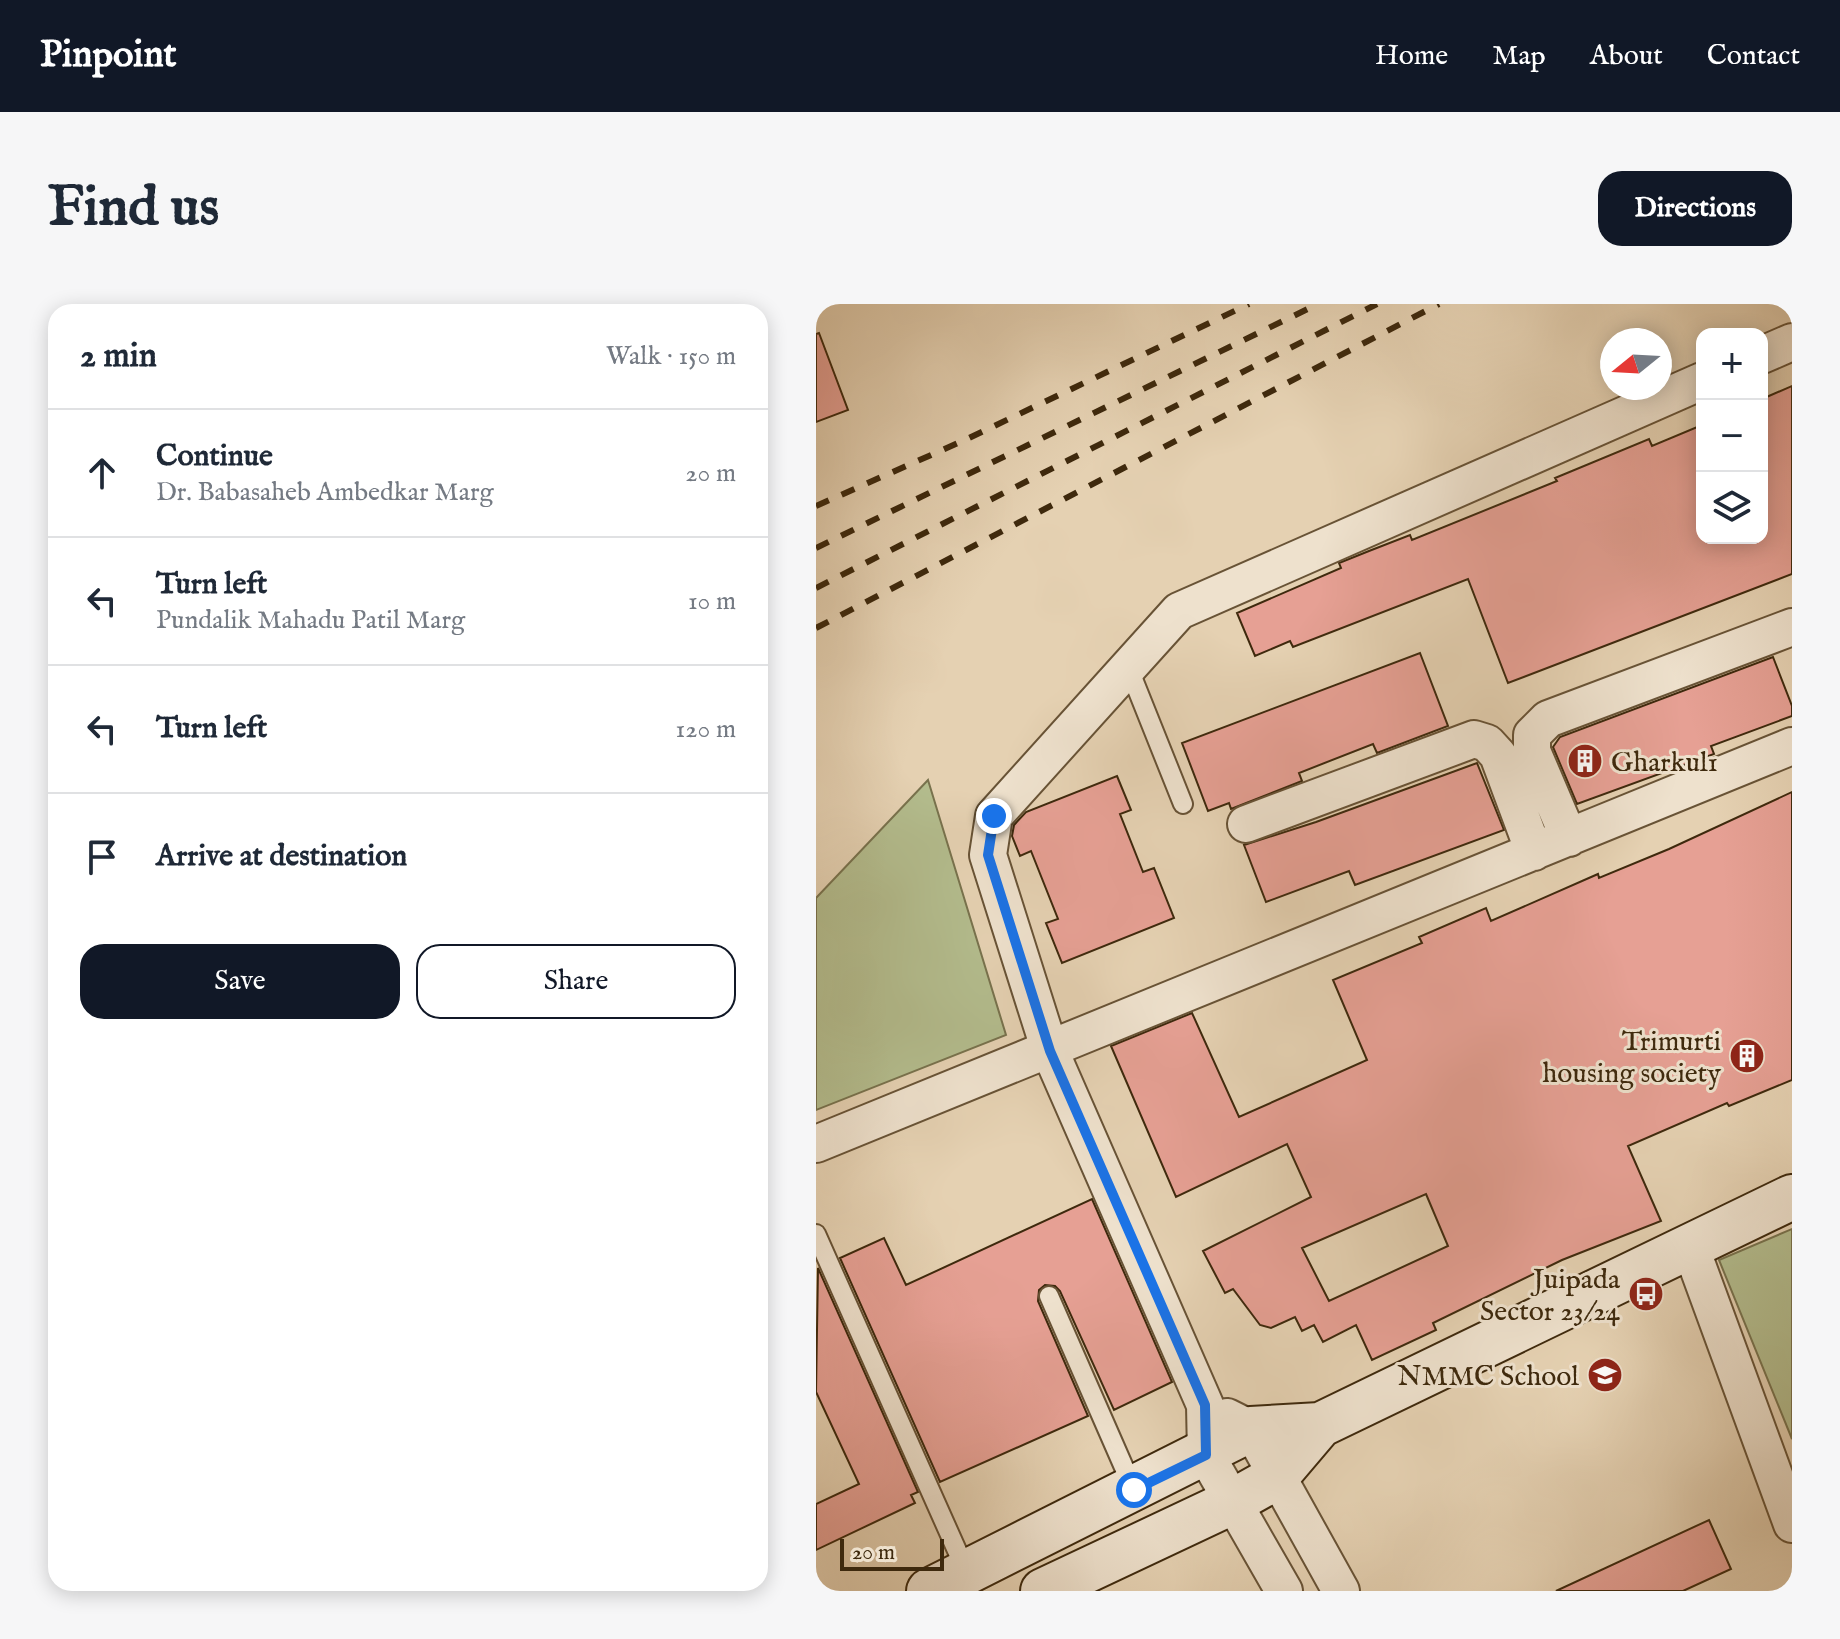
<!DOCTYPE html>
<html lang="en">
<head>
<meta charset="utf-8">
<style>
  :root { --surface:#fff; --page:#f6f6f7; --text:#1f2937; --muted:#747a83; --line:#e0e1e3; --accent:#111827 }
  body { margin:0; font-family:"IM FELL English",serif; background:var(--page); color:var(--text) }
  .controls { position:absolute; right:24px; top:24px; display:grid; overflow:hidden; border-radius:16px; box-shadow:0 4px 20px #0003 }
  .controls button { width:72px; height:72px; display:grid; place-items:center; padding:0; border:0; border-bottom:2px solid var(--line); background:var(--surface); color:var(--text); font:40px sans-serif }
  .compass { position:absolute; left:784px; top:24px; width:72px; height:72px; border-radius:50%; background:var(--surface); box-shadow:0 4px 20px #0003; rotate:252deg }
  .scale { position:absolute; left:24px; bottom:20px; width:104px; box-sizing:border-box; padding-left:8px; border:4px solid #3e290d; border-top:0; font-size:22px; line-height:28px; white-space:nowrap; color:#3e290d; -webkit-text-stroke:6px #eee1cd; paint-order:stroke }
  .stop { position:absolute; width:24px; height:24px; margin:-18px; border:6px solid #1a73e8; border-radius:50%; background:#fff }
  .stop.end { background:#1a73e8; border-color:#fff; box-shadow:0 2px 8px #0008 }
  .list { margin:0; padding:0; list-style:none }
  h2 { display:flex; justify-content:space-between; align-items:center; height:104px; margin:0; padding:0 32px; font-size:34px }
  h2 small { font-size:26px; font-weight:400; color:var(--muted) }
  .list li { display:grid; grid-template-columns:52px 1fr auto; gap:24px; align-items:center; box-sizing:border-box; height:128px; padding:0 32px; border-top:2px solid var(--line) }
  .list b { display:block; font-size:30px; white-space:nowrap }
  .list p { margin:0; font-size:26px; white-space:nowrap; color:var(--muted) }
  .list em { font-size:26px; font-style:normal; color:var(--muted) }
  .actions { display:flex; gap:16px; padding:24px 32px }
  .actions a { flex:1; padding:18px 0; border:2px solid var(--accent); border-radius:24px; text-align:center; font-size:28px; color:var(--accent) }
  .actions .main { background:var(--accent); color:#fff }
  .icon { flex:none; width:44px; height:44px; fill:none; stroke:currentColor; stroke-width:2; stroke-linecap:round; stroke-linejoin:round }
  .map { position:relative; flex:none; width:976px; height:1287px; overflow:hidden; border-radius:24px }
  header { display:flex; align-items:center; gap:48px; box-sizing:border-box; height:112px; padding:0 40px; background:var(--accent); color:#fff }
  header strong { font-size:38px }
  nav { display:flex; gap:44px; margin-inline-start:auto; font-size:28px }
  .intro { display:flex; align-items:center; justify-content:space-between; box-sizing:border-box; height:192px; padding:0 48px }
  h1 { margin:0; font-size:56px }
  .button { padding:20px 36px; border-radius:24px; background:var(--accent); color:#fff; font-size:28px; font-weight:700 }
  main { display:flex; gap:48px; padding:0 48px }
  aside { flex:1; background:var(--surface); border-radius:24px; box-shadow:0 4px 20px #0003 }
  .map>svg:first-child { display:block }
  .green { fill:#b3bc8d; stroke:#78724d; stroke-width:2 }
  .building { fill:#e6a094; stroke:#3e290d; stroke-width:2; fill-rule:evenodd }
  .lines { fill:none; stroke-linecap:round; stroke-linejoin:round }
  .service-casing { stroke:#685336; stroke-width:22 }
  .minor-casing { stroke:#685336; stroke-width:40 }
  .secondary-casing { stroke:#3e290d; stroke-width:48 }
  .service { stroke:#eee1cd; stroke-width:18 }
  .minor { stroke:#eee1cd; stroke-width:36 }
  .secondary { stroke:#eee1cd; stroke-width:44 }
  .rail { stroke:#3e290d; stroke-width:6; stroke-dasharray:14 14; stroke-linecap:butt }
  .route { stroke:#1a73e8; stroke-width:10 }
  .labels { text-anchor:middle; stroke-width:6; stroke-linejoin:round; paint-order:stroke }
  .poi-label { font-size:28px; fill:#3e290d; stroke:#eee1cd; text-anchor:end }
</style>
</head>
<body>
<header>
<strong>Pinpoint</strong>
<nav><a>Home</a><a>Map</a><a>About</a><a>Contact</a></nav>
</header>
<div class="intro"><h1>Find us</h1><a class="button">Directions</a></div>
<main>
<aside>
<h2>2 min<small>Walk · 150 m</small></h2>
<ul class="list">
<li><svg class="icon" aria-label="ahead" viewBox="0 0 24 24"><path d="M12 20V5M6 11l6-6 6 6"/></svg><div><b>Continue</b><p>Dr. Babasaheb Ambedkar Marg</p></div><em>20 m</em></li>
<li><svg class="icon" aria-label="left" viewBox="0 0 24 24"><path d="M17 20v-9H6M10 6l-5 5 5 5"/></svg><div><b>Turn left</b><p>Pundalik Mahadu Patil Marg</p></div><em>10 m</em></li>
<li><svg class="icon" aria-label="left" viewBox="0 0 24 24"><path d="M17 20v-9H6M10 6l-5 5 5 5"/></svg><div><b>Turn left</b></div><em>120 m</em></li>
<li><svg class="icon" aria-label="arrive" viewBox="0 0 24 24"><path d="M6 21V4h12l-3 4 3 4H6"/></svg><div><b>Arrive at destination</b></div></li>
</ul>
<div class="actions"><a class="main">Save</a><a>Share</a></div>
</aside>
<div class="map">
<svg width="976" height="1287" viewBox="0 0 976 1287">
  <rect width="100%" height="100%" fill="#e5d1b2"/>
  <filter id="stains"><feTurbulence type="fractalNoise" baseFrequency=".0025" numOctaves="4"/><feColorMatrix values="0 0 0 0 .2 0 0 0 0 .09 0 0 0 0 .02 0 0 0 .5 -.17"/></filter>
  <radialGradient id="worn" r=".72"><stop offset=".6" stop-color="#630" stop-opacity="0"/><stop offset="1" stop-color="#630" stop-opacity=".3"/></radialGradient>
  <path class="green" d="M112,476l78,255 -190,75v-212z
    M976,925v210l-73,-179z"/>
  <path class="building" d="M3,29l29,77 -32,12v-88z
    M976,82v188l-284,109 -40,-104 -175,68 -3,-6 -35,15 -18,-43 104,-45 -2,-5 30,-12 41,-16 2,5 145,-59 -2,-3 94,-39 3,7 50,-21v113h60v-139z
    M604,349l28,73 -71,27 -4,-9 -74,29 3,8 -71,28 -2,-6 -21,8 -26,-68z
    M957,353l19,49v10l-81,30 3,8 -137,50 -24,-57 7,-10z
    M661,459l27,67 -149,55 -6,-14 -83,31 -22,-57 72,-23z
    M301,472l14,34 -11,4 23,58 11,-4 20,50 -112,45 -16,-40 12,-4 -27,-68 -11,5 -8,-20 2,-11 12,-13z
    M976,488v288l-63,26 -2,-3 -99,43 33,75 -99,39 -129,63 3,7 -64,30 -16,-35 -33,17 -9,-17 -12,6 -7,-14 -24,11 -11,-3 -27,-36 -8,4 -22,-42 108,-54 -24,-53 -111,53 -65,-151 81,-33 47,104 128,-57 -34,-80 89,-37 -3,-6 67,-29 5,13 107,-47 1,4 70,-29zM610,890l22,52 -119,55 -27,-53z
    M276,895l80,183 -58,28 -54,-119 -5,-5 -10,-1 -6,5 -1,11 50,115 -148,66 -100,-224 44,-20 22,47z
    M2,964l100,224 -7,3 4,8 -99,47v-46l43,-20 -43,-92z
    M893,1216l22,49 -48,22h-127z"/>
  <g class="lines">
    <defs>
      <path id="service" d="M313,365l54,135
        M0,930l151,339
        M233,992l84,192"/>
      <path id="minor" d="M946,51l30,-13
        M430,520l228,-85 13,4 11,12 36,97
        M753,534l-37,-87v-16l16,-16 244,-92
        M0,840l976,-398
        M873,939l103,281
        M411,1113l24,12 90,162
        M468,1287l-78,-136 -1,-50 -155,-354 -62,-196 6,-39 185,-205 523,-230"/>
      <path id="secondary" d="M113,1287l322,-162 69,-4 472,-228
        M227,1287l189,-89 43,-24 45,-53"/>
    </defs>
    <use href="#service" class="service-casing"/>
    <use href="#minor" class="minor-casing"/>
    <use href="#secondary" class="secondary-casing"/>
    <use href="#service" class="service"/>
    <use href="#minor" class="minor"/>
    <use href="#secondary" class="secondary"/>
    <path class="rail" d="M0,202l151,-67 282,-135
      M0,244l502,-244
      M0,284l561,-284
      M0,324l623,-324"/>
  </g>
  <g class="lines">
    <path class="route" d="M178,512l-6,39 62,196 155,354 1,50 -72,35"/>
  </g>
  <defs>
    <symbol id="building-disc" viewBox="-11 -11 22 22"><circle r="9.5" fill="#8f2418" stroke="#eee1cd"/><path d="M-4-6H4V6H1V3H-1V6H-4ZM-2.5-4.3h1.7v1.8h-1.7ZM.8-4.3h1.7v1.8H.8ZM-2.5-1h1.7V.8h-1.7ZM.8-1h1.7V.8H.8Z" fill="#fff"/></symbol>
    <symbol id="bus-disc" viewBox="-11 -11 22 22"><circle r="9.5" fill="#8f2418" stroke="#eee1cd"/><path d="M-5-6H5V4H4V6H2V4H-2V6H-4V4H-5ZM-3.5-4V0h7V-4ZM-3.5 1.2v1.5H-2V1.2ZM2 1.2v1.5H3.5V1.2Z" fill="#fff"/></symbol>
    <symbol id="school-disc" viewBox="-11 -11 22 22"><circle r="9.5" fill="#8f2418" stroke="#eee1cd"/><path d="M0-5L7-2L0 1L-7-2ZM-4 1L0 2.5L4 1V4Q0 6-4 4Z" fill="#fff"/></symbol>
  </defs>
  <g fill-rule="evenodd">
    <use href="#building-disc" x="749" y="437" width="40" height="40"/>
    <use href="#building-disc" x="911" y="732" width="40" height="40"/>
    <use href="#bus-disc" x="810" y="970" width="40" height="40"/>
    <use href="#school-disc" x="769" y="1051" width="40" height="40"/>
  </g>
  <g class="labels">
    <g class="poi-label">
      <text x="795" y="467" text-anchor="start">Gharkul1</text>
      <text x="905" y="746">Trimurti<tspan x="905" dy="32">housing society</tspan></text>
      <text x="804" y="984">Juipada<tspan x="804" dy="32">Sector 23/24</tspan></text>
      <text x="763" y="1081">NMMC School</text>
    </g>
  </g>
  <rect width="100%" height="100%" filter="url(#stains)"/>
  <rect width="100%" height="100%" fill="url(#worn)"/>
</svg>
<div class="controls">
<button>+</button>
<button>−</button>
<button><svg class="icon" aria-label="layers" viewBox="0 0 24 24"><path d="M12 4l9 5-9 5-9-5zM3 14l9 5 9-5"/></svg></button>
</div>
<svg class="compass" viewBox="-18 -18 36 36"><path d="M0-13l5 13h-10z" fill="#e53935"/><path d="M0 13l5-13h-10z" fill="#747a83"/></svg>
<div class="scale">20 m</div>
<div class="stop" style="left:318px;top:1186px"></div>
<div class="stop end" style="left:178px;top:512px"></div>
</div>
</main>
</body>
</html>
